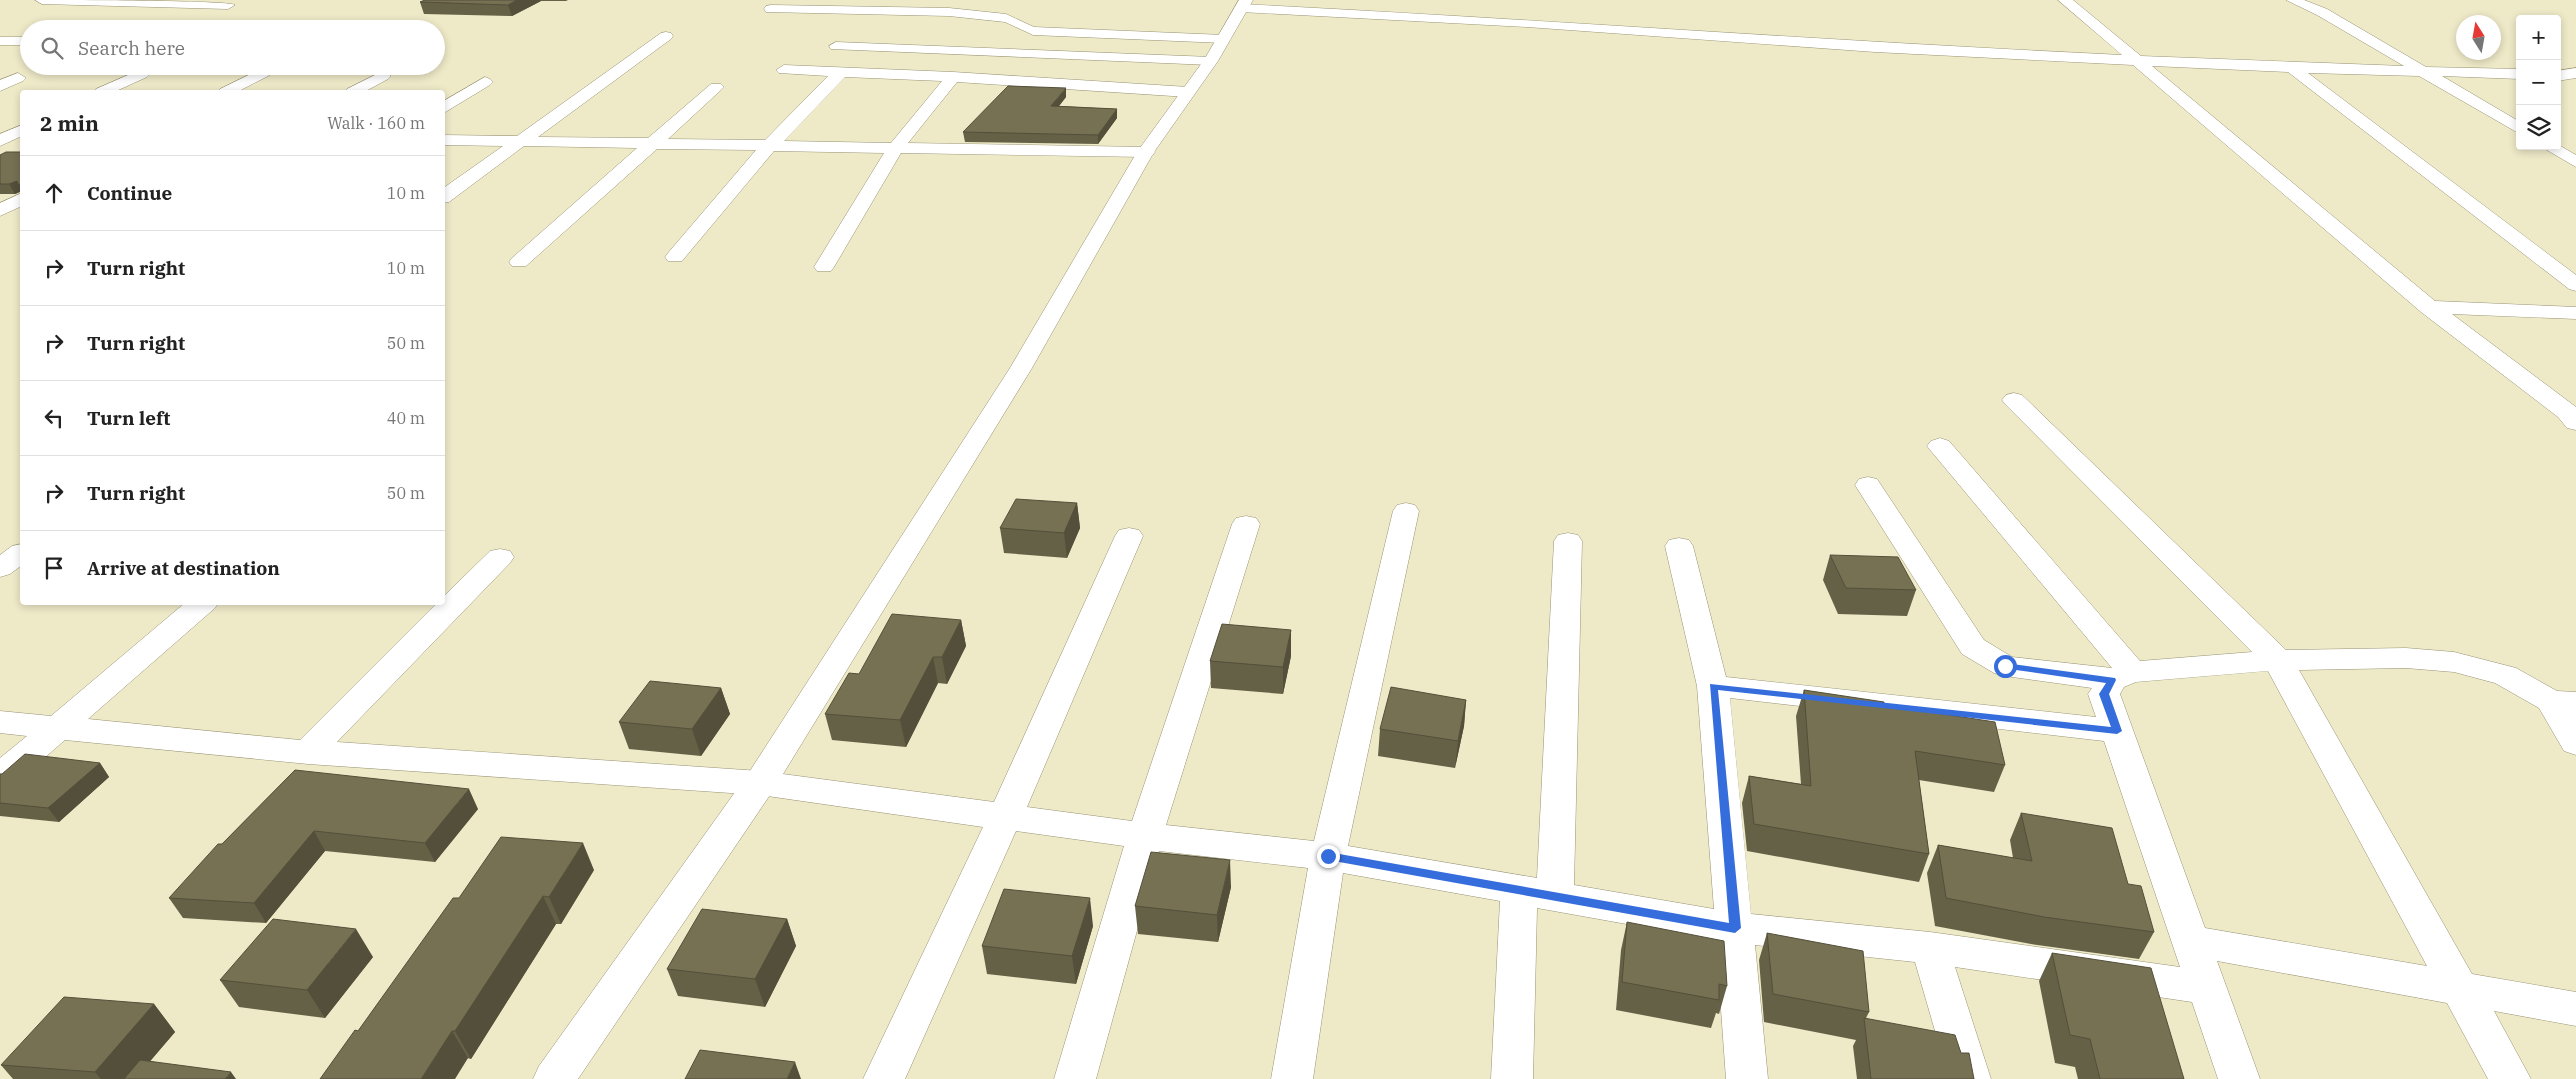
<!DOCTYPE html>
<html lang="en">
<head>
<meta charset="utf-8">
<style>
  :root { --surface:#fff; --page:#f2f2f2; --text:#222; --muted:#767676; --line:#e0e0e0 }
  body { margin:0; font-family:"IBM Plex Serif",serif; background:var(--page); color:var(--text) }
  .controls { position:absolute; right:15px; top:15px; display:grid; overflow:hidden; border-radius:5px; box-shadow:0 2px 8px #0003 }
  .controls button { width:45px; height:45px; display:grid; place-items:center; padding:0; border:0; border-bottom:1px solid var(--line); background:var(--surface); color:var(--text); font:25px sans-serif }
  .compass { position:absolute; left:2456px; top:15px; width:45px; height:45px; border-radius:50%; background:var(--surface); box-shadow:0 2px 8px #0003; rotate:349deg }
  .stop { position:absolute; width:15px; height:15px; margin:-11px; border:4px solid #356ddc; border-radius:50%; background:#fff }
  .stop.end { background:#356ddc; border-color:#fff; box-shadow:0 1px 5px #0008 }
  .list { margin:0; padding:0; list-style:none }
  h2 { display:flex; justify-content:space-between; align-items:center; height:65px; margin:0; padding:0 20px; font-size:21px }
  h2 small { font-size:16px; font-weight:400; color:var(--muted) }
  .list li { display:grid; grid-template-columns:32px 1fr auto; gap:15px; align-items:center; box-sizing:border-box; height:75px; padding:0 20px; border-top:1px solid var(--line) }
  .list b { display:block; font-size:19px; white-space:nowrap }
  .list em { font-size:16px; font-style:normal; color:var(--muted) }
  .icon { flex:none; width:28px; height:28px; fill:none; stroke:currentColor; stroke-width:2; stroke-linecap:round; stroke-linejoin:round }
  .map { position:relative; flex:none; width:2576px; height:1079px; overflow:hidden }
  .search { position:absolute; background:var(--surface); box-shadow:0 2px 8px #0003; left:20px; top:20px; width:425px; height:55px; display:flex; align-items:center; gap:12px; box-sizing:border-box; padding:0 18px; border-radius:28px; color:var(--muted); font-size:19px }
  .panel { position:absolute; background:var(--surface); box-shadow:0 2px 8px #0003; left:20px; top:90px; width:425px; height:515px; border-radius:5px }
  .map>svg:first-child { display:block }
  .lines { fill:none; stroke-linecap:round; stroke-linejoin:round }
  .minor-casing { stroke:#989374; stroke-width:1 }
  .tertiary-casing { stroke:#989374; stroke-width:1 }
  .minor { fill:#fff; fill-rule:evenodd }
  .tertiary { fill:#fff; fill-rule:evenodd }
  .wall { fill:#656147 }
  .shaded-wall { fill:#534f3a }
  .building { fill:#767153; stroke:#534f3a }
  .route { fill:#356ddc }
</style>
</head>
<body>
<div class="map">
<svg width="2576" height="1079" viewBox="0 0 2576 1079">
  <rect width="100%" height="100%" fill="#eee9c7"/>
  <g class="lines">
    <defs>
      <path id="minor" d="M35,0c24,0 193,0 200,5l-7,4 -186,-5z
        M2058,0h15l68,56 263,10 -87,-51 -31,-15h18l23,9 99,58 94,2v10l-78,-3 78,46v12l-101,-58 -111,-3 268,202v16l-7,-2 -281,-217 -136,-6 283,235 141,6v12l-124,-5 124,93v23l-9,-2 -9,-11 -137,-105 -288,-247 -258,-13 -348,-25 -286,-15 -7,-4 7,-4c294,15 587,37 881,51z
        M771,5l178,3 57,6 28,13 190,8 7,4 -7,4 -191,-8 -28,-13 -56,-6 -183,-4 -2,-3 2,-3z
        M666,32l5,1 2,3 -2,3 -133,98 110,1 63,-54h10l3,3 -3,3 -53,49 97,1 63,-64 -49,-3 -3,-3 8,-5 169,7 235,15 8,5 -8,5 -231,-15 -49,61 238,4 6,1 3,4 -3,4 -6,1 -245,-4 -67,114 -3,4h-14l-3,-4 70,-114 -110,-2 -92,110h-14l-3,-4 3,-4 88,-103 -99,-1 -131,117h-14l-3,-4 3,-4 125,-110 -113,-2 -75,56 -7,1v-14l61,-43 -61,-1v-10l75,1 144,-103zM845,77l97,4 -51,62 -107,-2z
        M0,37h29v8h-29z
        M836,42l375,15 7,4 -7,4 -380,-16 -2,-3z
        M265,67l5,2 3,3 -3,3 -33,17h-19l2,-3z
        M2576,68v10l-19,3v-10z
        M142,69l8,5 -3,3 -33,15h-20l2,-3z
        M383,71l8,5 -3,3 -24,13h-19l2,-3z
        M18,73l8,5 -3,3 -23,10v-11z
        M485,77l5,2 3,3 -3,3 -48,29v-12z
        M22,125v11l-22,10v-12z
        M2557,144l19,11v12l-36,-21h17z
        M22,193v13l-22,10v-13z
        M2014,393l8,2 264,255 120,-2 48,4 62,16 41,23 19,1v63l-12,-4 -25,-43 -44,-25 -41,-11 -48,-4 -107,2 173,304 104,18v34l-82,-15 37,68h-43l-41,-76 -230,-42 43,118h-42l-26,-77 -237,-35 36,112h-42l-34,-117 -160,-17 13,134h-42l-10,-139 -179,-32 -4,171h-42l9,-178 -157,-28 -30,206h-42l37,-211 -149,-17 -63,228h-42l70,-233 -108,-15 -111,248h-42l120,-252 -223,-32 -452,-31 -243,-24 -53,46 -12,3v-31l27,-22 -27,-3v-22l51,5 135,-114h33l-4,6 -127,111 212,21 138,-138h4v-4l48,-47 10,-2 10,2 4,6 -4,6 -173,179 423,29 234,31 121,-266 4,-6 10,-2 10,2 4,6 -116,271 105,14 100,-297 4,-6 10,-2 10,2 4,6 -94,301 148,16 79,-330 4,-6 9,-2 9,2 4,6 -71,335 189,32 17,-337 4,-6 10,-2 10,2 4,6 -8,344 140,24 -17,-223 -32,-140 4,-6 10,-2 10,2 4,6 33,131 370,40 -8,-23 4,-6 -87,-12 -11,-3 -32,-19 -107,-169 4,-6 9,-2 9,2 107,161 28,17 100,11 -181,-217 -4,-5 4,-5 9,-3 9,3 191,220 112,-9 -246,-247 -4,-5 4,-5zM2268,671l159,295 -222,-38 -85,-234 4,-7 12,-5zM1730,698l374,43 76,226 -250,-35 -179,-18z
        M22,544v21l-12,9 -10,3v-22l12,-9z"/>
      <path id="tertiary" d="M1239,0h14l-35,61 -64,91 -122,216 -260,424 -194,287h-45l6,-13 209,-292 262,-406 127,-216 67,-92z"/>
    </defs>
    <use href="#minor" class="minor-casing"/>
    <use href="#tertiary" class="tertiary-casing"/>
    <use href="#minor" class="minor"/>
    <use href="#tertiary" class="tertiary"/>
  </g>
  <path class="wall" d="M425,0h143l-2,1h-25l-29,15 -88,-2 -4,-12z
    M1066,97l-7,9 58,3v9l-19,26 -133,-2 -2,-10z
    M22,152v40v-1l-7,3h-15v-39z
    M1077,503l3,25 -13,30 -63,-5 -4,-25z
    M1830,555l86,35 -9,26 -69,-2 -15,-34z
    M961,620l5,26 -19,38 -9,-1 -32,64 -74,-7 -7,-26 34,-40z
    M1291,630v26l-8,38 -72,-6 -1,-27z
    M721,688l9,26 -29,42 -72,-7 -10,-27z
    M1804,690l80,15 121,60 -11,27 -75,-12 10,74 -10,28 -172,-31 -5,-48 7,-27 52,8 -5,-68z
    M1466,700l-2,26 -9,42 -77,-12 2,-27z
    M100,763l9,14 -50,45 -59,-6v-42z
    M295,770l183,39 -43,53 -110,-11 -59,72 -83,-5 -14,-20z
    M2021,813l107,71 26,48 -15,27 -108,-15 -96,-18 -8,-53 11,-28 75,13 -3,-18z
    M594,870l-33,54h-5l-85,135 -113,-28 101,-133z
    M1231,887l-13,55 -80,-8 -3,-28z
    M787,919l9,27 -31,61 -87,-11 -11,-27z
    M1627,922l100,64 -8,28 -3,-1 -5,15 -95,-18 5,-60z
    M1093,926l-17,58 -89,-10 -5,-28z
    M1767,933l102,79 -3,6 95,35 13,26h-117l-4,-33 3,-6 -92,-18 -5,-62z
    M2052,953l132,126h-106l-3,-12 -20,-4 -16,-82z
    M373,957l-48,61 -86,-11 -19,-27z
    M154,1004l21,28 -25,29 86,18h-223l-12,-14z"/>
  <path class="shaded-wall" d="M517,0h23l1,1 -29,15 -4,-11z
    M1066,88v9l-14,18 -1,-9z
    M1117,109v9l-19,26v-9z
    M17,181l5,10 -7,3 -6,-10z
    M1077,503l3,25 -13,30 -3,-25z
    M961,620l5,26 -19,38 -5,-27z
    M1291,630v26l-8,38v-27z
    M933,657l5,26 -32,64 -6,-27z
    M721,688l9,26 -29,42 -9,-27z
    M1466,700l-2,26 -9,42 3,-27z
    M100,763l9,14 -50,45 -11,-14z
    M469,789l9,20 -43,53 -10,-19z
    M314,831l11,20 -59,72 -12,-20z
    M583,843l11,27 -33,54 -12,-27z
    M1230,860l1,27 -13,55 -1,-27z
    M543,896l13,28 -85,135 -16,-28z
    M1090,898l3,28 -17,58 -4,-28z
    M787,919l9,27 -31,61 -10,-28z
    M356,929l17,28 -48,61 -18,-28z
    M154,1004l21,28 -40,47h-34l-6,-7z
    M452,1031l16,27 -13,21h-34z
    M795,1062l6,17h-14z
    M231,1072l5,7h-11z"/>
  <path class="building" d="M425,0h92l-9,5 -88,-3z
    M1008,86l58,2 -15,18 66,3 -19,26 -135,-3z
    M6,152h16v33l-4,-1 -1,-3 -8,3h-9v-29z
    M1016,499l61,4 -13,30 -64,-5z
    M1830,555l68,2 18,33 -70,-2z
    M892,614l69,6 -19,37h-9l-33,63 -75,-6 24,-41 10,1z
    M1222,624l69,6 -8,37 -73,-6z
    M650,681l71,7 -29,41 -73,-7z
    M1391,687l75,13 -8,41 -78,-12z
    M1804,690l80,12v3l111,17 10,43 -90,-14 14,103 -175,-30 -5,-48 62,10z
    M25,754l75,9 -52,45 -48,-5v-29h2z
    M295,770l174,19 -44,54 -111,-12 -60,72 -85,-5 49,-54h4z
    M2021,813l91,15 16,56 13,2 13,46 -110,-15 -98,-19 -8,-53 94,16z
    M501,837l82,6 -34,54 -6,-1 -88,135h-3l-31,48h-101l35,-49 3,1 95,-133h6z
    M1151,852l79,8 -13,55 -82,-9z
    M1004,889l86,9 -18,58 -90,-10z
    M702,909l85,10 -32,60 -88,-10z
    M273,919l83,10 -49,61 -87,-10z
    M1627,922l97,19 3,45 -8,-2v16l-97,-18z
    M1767,933l96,18 6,61 -96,-18z
    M2052,953l99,15 33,111h-84l-10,-40 -20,-4z
    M64,997l90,7 -59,68 -94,-7z
    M1864,1018l91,17 6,18h8l5,26h-103z
    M700,1050l95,12 -8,17h-102z
    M140,1060l91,12 -6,7h-101z"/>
  <path class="route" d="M2005,663l110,15 1,2 -7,14 13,37 -5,3 -399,-44 23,238 -6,5 -407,-73 -5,-4 5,-4 401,71 -19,-239 401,43 -12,-33 7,-11 -104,-15v-4z"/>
</svg>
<div class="controls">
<button>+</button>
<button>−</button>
<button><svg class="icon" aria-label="layers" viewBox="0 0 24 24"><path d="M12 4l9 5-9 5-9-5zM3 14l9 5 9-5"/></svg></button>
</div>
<svg class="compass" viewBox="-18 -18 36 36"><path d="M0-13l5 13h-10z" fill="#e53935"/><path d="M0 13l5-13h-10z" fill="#767676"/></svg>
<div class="stop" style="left:2005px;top:666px"></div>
<div class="stop end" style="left:1328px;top:856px"></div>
<div class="search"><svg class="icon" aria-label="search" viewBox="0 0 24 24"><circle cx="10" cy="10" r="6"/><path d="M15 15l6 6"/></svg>Search here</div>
<section class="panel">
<h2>2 min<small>Walk · 160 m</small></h2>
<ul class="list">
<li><svg class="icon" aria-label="ahead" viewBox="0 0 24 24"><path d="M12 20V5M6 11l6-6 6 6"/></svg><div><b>Continue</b></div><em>10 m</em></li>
<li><svg class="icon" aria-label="right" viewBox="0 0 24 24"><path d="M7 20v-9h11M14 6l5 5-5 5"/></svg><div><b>Turn right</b></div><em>10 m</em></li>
<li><svg class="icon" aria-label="right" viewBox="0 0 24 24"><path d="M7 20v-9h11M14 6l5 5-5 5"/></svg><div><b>Turn right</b></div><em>50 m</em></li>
<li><svg class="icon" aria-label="left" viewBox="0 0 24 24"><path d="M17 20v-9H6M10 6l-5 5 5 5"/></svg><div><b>Turn left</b></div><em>40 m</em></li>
<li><svg class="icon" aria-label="right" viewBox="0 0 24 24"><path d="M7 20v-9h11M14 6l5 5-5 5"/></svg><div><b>Turn right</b></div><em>50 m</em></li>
<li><svg class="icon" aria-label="arrive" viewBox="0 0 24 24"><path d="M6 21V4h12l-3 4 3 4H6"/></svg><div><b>Arrive at destination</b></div></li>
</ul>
</section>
</div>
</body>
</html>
